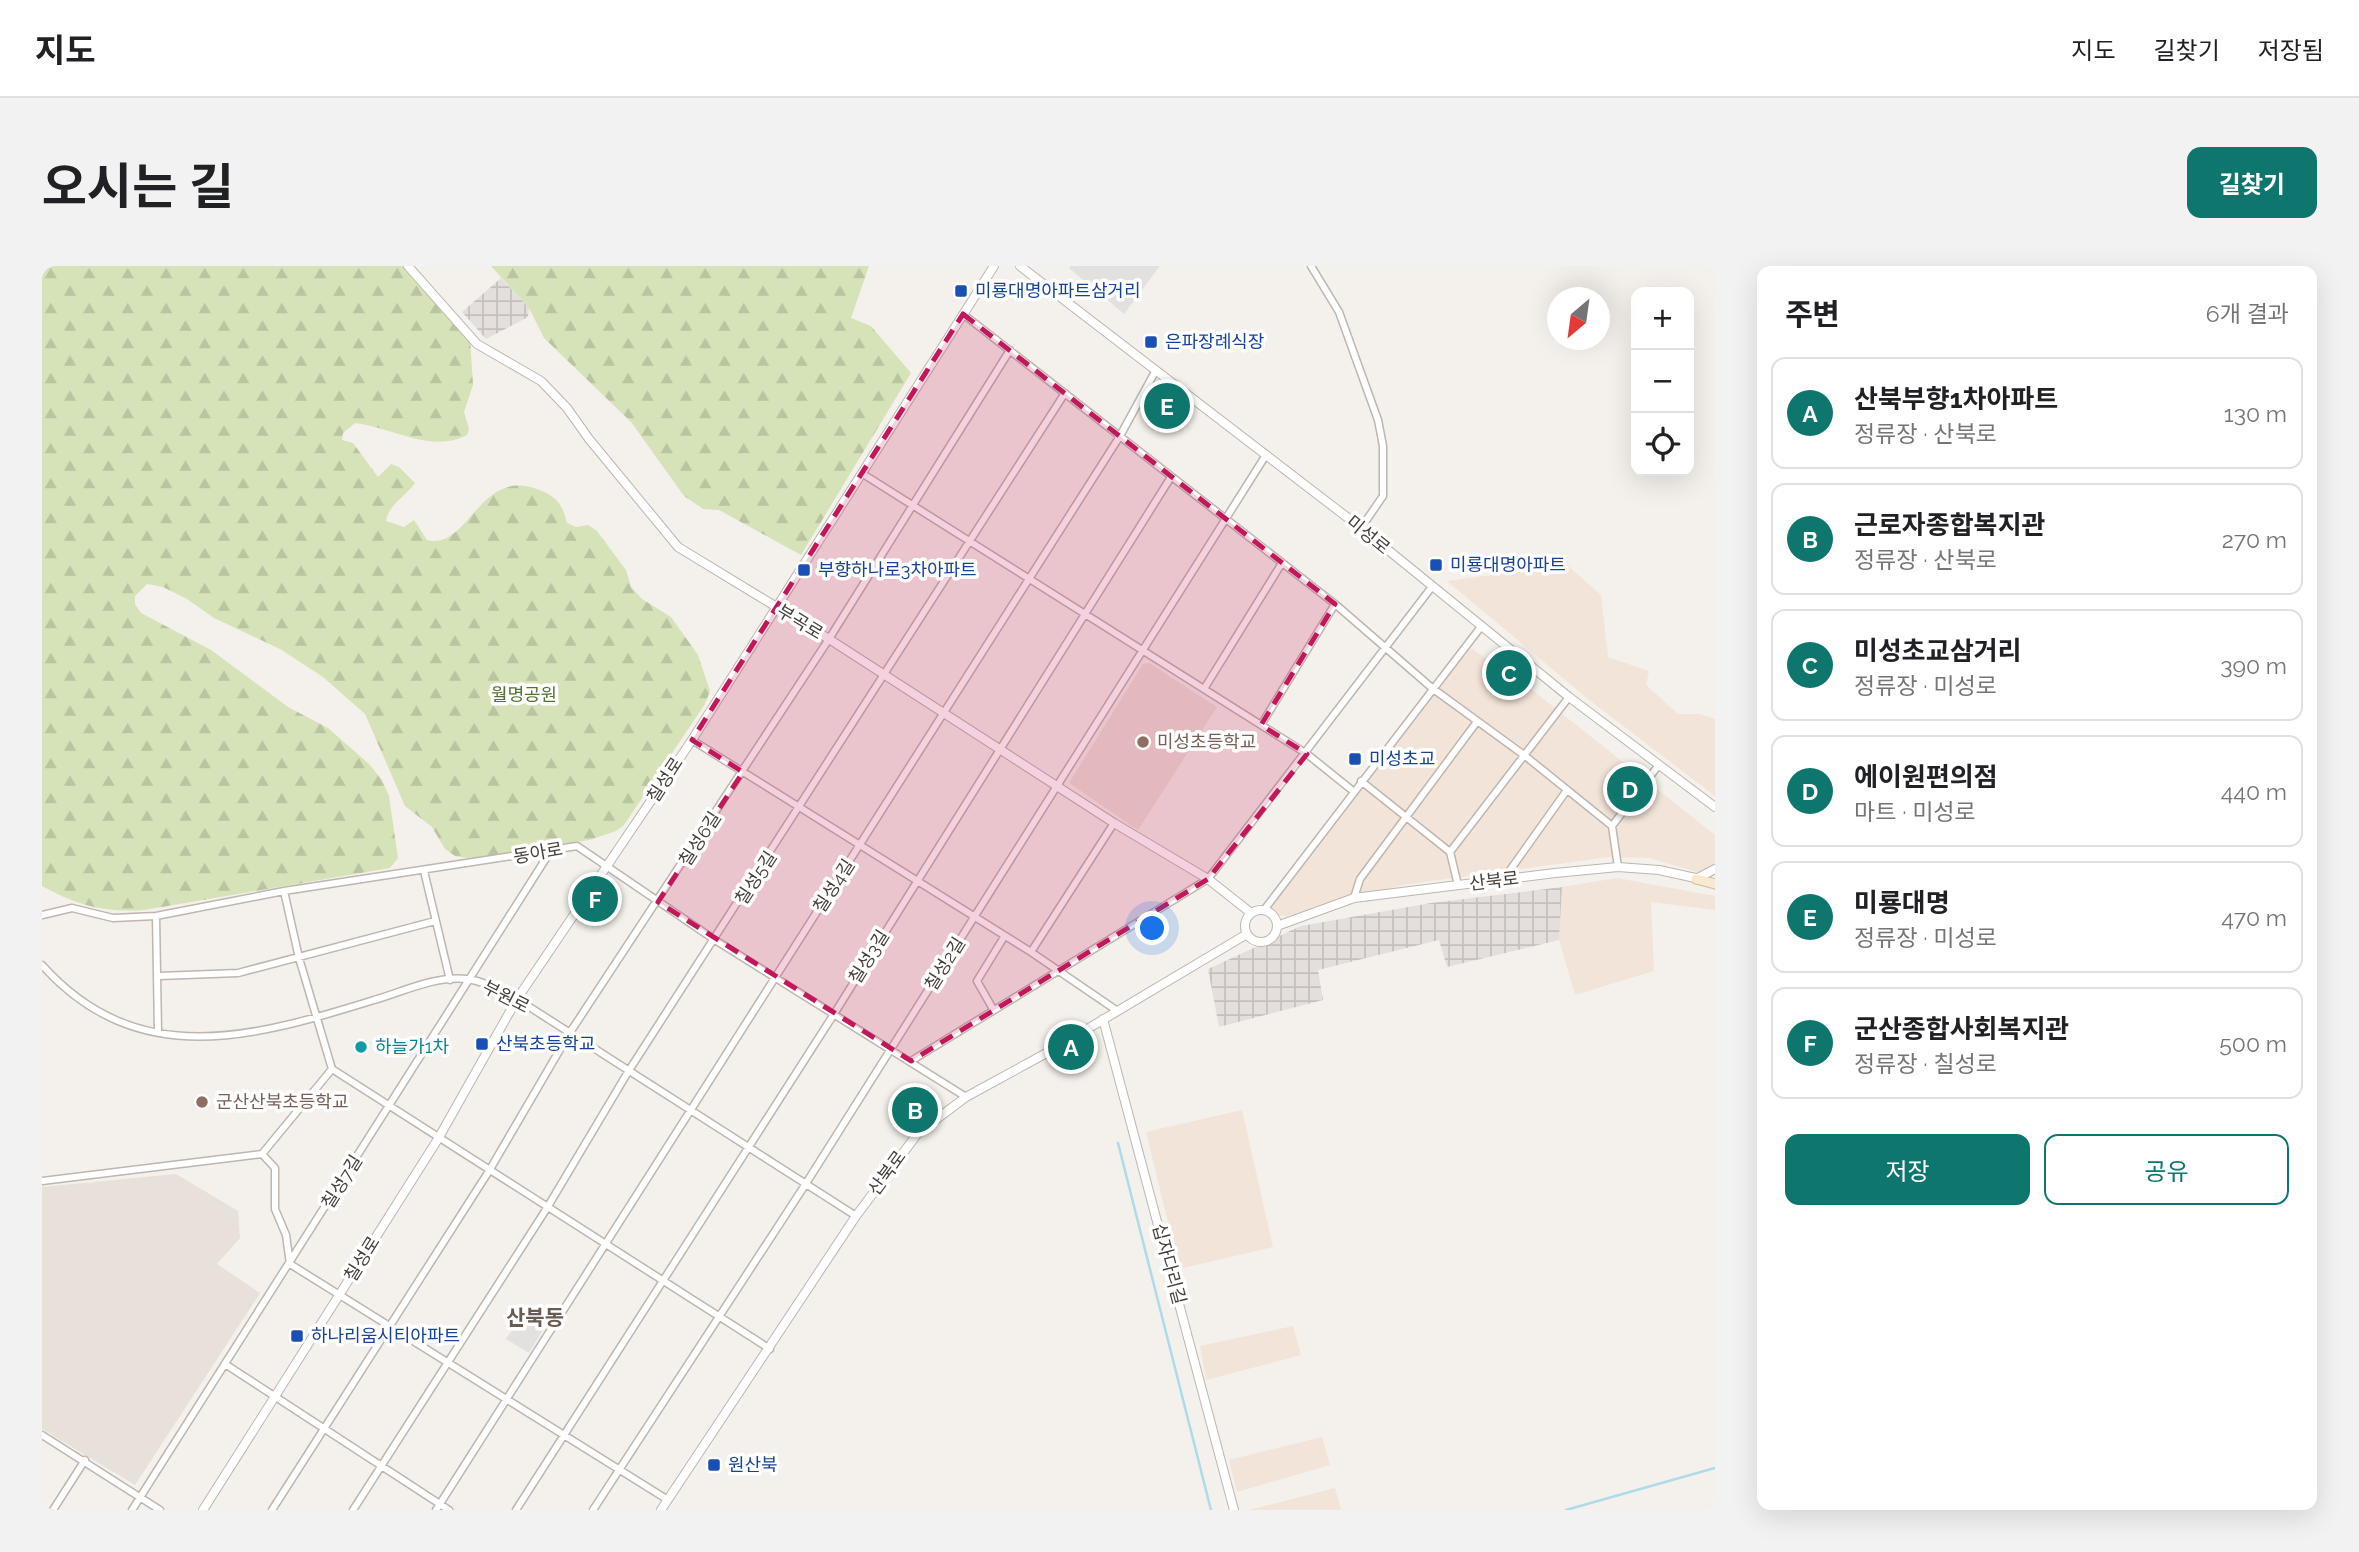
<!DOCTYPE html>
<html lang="ko">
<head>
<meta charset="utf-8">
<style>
  :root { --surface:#fff; --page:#f2f2f2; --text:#202124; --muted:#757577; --line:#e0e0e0; --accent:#0f766e }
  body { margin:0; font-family:Raleway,"Noto Sans KR",sans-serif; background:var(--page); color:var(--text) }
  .controls { position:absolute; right:21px; top:21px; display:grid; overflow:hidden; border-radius:14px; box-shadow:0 7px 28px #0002 }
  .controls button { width:63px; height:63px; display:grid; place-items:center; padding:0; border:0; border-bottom:2px solid var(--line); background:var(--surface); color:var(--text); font:35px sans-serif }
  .compass { position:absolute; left:1505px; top:21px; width:63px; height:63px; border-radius:50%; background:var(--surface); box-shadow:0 7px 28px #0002; rotate:209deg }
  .you { position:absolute; left:1111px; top:663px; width:24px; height:24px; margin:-18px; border:5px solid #fff; border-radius:50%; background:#1a73e8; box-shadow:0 0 0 10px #1a73e833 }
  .badge { display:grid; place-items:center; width:46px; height:46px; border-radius:50%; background:var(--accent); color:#fff; font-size:23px; font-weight:700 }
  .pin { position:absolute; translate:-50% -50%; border:4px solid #fff; box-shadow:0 2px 7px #0006 }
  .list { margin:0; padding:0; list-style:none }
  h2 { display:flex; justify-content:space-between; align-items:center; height:91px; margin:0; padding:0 28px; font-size:30px }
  h2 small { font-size:23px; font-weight:400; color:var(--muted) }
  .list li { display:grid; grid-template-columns:46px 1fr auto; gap:21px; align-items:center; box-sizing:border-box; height:112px; margin:0 14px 14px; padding:0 14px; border:2px solid var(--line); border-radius:14px }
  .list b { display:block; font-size:26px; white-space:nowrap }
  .list p { margin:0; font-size:23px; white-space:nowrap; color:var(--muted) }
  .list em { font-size:23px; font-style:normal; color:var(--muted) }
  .actions { display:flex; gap:14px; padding:21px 28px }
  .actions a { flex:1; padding:16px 0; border:2px solid var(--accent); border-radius:14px; text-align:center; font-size:24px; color:var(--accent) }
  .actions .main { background:var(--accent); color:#fff }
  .icon { flex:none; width:38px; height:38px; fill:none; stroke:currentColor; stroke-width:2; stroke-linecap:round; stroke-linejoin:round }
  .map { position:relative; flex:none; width:1673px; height:1244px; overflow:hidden; border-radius:14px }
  header { display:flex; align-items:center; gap:42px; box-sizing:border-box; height:98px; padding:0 35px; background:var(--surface); border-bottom:2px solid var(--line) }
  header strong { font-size:33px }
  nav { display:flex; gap:38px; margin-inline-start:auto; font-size:24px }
  .intro { display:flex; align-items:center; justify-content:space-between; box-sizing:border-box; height:168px; padding:0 42px }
  h1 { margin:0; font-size:49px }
  .button { padding:18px 32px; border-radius:14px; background:var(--accent); color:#fff; font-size:24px; font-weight:700 }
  main { display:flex; gap:42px; padding:0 42px }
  aside { flex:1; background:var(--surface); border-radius:14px; box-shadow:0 7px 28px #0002 }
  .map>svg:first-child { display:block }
  .residential { fill:#e7e1da }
  .commercial { fill:#f3e4d9 }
  .industrial { fill:url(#industrial-grid) }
  .education { fill:#ebe2d7 }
  .forest { fill:url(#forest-firs) }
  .parking { fill:#e3e1df }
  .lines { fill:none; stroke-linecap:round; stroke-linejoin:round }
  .stream { stroke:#afdae9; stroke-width:2.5 }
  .minor-casing { stroke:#beb6af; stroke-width:9 }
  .tertiary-casing { stroke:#beb6af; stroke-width:10 }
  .secondary-casing { stroke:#cebba0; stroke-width:11 }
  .minor { stroke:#fff; stroke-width:6 }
  .tertiary { stroke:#fff; stroke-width:8 }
  .secondary { stroke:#f9e9d0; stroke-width:9 }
  .marked { fill:#c2185b; fill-opacity:0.2; stroke:#c2185b; stroke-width:5; stroke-dasharray:14 9; stroke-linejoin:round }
  .transit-dot { fill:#1a4fb4; stroke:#fff; stroke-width:2.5 }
  .education-dot { fill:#8d6e63; stroke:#fff; stroke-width:2.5 }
  .culture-dot { fill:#0f9aa8; stroke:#fff; stroke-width:2.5 }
  .labels { text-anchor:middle; stroke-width:7; stroke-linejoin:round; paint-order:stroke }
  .transit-label { font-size:18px; fill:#164399; stroke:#fff; text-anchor:start }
  .street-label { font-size:18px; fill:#47403a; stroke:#fff }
  .park-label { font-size:18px; fill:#547333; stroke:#fff }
  .education-label { font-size:18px; fill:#785e54; stroke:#fff; text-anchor:start }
  .culture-label { font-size:18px; fill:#0d838f; stroke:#fff; text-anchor:start }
  .quarter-label { font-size:21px; font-weight:bold; fill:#695c52; stroke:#fff }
</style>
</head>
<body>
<header>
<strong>지도</strong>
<nav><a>지도</a><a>길찾기</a><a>저장됨</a></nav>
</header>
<div class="intro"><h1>오시는 길</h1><a class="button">길찾기</a></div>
<main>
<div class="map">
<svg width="1673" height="1244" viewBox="0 0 1673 1244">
  <defs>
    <pattern id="industrial-grid" width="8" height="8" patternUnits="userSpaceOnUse" patternTransform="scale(1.75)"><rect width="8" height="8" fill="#e4dfdc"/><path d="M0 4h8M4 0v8" fill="none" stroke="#c5c0be"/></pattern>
    <pattern id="forest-firs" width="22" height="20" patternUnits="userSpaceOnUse" patternTransform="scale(1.75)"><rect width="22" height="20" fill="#d6e3b9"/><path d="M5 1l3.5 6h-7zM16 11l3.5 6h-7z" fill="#b9c4a0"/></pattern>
  </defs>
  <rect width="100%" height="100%" fill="#f4f0eb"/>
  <path class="residential" d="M134,908l62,37 2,27 -23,26 43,29 -125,192 -93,-56v-242z"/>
  <path class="commercial" d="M1525,299l34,30 7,62 41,14 -3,14 32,29h22l15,5v77l-127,-97 -141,-118z
    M1429,382l65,45 179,142v30l-15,8 -50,-15 -40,-1 -208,28 -116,31 -9,-1 -6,-7 153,-204z
    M1575,612l98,18v14l-64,-8 3,69 -79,24 -16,-55 3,-53z
    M1200,844l31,137 -94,22 -33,-137z
    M1251,1060l8,29 -95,25 -6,-34z
    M1280,1171l8,28 -93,27 -8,-32z
    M1293,1222l6,22h-92z"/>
  <path class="industrial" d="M459,12l28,30 -1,9 -42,22 -24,-27z
    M1520,621l-3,53 -112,27 -8,-27 -121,30 5,30 -104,27 -11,-58 93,-43 130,-23z"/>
  <path class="education" d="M1107,397l68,44 -79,123 -69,-47 74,-119z"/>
  <path class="forest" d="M0,0h362l66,72 3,47 -9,27 5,17 -2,6c-35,19 -76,-8 -112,-12l-12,10 -1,7 11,3 25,34 13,-13 8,3 16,16c-9,13 -27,22 -29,38l18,6 10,-7 13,20c43,11 52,-77 115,-49 16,7 21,15 25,32l9,4 12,-2 9,6 29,39 5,17 11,12 29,18 27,38 12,36 -5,13 -81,121 -8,6 -27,9 -117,19 -17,-3 -10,-7 -13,-22 -27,-21 -40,-92 -42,-37 -43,-28 -66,-31 -27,-19 -24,-12 -16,-3 -12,12v8l6,9 70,37 77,57 40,21 41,36 13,16 7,16 9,62 -8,10 -246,42c-39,3 -68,-5 -102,-24z
    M449,0h378l-18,52 20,8 40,47 -110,182 -82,-45 -16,-1 -19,-13 -53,-74 -87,-84 -15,-30z"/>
  <path class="parking" d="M1029,0h89l-36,48 -55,-46z
    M486,1040l21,14 -20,33 -23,-14z"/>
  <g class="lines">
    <path class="stream" d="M1076,877l93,367
      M1524,1244l149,-42"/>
    <defs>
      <path id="minor" d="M1269,0l28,46 39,108 5,26v50l-22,32
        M921,48l372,290 97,84 92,67 88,71 6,41
        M821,208l444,280 46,37
        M1162,423l78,-126
        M1219,459l74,-121
        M650,474l339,212 85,58
        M1319,515l89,71 8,33
        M1570,560l46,-60
        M1408,586l119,-155
        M382,605l26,109
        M1461,614l64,-90
        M242,625l15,67 33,111 438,280
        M1312,632l6,-19 116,-156
        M1222,644l216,-282
        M0,649l30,-7 41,10 43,-2 128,-25 293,-45 138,94 251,157
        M114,650l2,116
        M989,686l83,-129
        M0,699c96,107 213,72 332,35 28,-8 63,-25 93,-21 18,2 34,13 50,20l339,217
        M117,710l79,-3 197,-52
        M951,743l-16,-28 27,-44
        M869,795l297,-182 223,-291
        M0,915l220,-27
        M248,998l378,236
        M248,998l-4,-29 -11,-26v-41l-13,-14 70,-85
        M183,1098l224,146
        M0,1169l118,75
        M11,1244l32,-50
        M90,1244l418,-658
        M230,1244l217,-339 80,-137 260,-395 181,-289
        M311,1244l194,-302 81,-136 437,-679
        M394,1244l684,-1074 36,-66
        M474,1244l318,-496 337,-537
        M551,1244l212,-325 461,-730"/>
      <path id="tertiary" d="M366,0l69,78 64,37 26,27 22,31 89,108 151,92 285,184 94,56 43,34
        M978,0l341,262 208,169 146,110
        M1654,613l19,-10
        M1203 660a16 16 0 1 1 32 0a16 16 0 1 1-32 0Z
        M1235,660l77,-28 201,-25 63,-6 41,3 41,9
        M1061,753l131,491
        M161,1244l235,-371 79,-140 175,-259 302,-474
        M619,1244l195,-294 62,-83 48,-36 86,-47 195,-116"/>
      <path id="secondary" d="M1654,613l19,5"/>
    </defs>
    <use href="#minor" class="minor-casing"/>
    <use href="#tertiary" class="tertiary-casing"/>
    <use href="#secondary" class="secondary-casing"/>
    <use href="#minor" class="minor"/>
    <use href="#tertiary" class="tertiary"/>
    <use href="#secondary" class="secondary"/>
  </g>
  <path class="marked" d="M921,48l372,290 -74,121 46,29 -99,125 -297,182 -253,-159 85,-130 -51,-32z"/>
  <g class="transit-dot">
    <rect x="912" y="18" width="14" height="14" rx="3.5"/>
    <rect x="1102" y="69" width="14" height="14" rx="3.5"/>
    <rect x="1387" y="292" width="14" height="14" rx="3.5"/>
    <rect x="755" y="297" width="14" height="14" rx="3.5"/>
    <rect x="1306" y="486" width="14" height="14" rx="3.5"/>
    <rect x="433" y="771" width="14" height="14" rx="3.5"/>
    <rect x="248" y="1063" width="14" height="14" rx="3.5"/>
    <rect x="665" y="1192" width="14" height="14" rx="3.5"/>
  </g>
  <g class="education-dot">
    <circle cx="1101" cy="476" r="7"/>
    <circle cx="160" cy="836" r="7"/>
  </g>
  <circle class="culture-dot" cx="319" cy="781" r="7"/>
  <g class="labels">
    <g class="transit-label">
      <text x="933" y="31">미룡대명아파트삼거리</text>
      <text x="1123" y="82">은파장례식장</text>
      <text x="1408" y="305">미룡대명아파트</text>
      <text x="776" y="310">부향하나로3차아파트</text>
      <text x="1327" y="499">미성초교</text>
      <text x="454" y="784">산북초등학교</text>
      <text x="269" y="1076">하나리움시티아파트</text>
      <text x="686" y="1205">원산북</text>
    </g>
    <g class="street-label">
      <text transform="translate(1326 269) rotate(39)" y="6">미성로</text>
      <text transform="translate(758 356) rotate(31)" y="6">부곡로</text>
      <text transform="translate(623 514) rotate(-57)" y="6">칠성로</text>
      <text transform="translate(658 573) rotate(-57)" y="6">칠성6길</text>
      <text transform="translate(496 587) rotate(-10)" y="6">동아로</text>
      <text transform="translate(714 612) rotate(-57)" y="6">칠성5길</text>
      <text transform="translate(1452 615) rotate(-7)" y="6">산북로</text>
      <text transform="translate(792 620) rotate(-57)" y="6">칠성4길</text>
      <text transform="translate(827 691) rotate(-58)" y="6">칠성3길</text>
      <text transform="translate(903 698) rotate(-58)" y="6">칠성2길</text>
      <text transform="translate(464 731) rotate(27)" y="6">부원로</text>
      <text transform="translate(845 907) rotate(-54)" y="6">산북로</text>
      <text transform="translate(300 916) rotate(-58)" y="6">칠성7길</text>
      <text transform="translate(320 993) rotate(-58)" y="6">칠성로</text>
      <text transform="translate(1127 998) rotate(75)" y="6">십자다리길</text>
    </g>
    <g class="park-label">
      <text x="482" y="435">월명공원</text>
    </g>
    <g class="education-label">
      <text x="1115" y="482">미성초등학교</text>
      <text x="174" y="842">군산산북초등학교</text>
    </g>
    <g class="culture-label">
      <text x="333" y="787">하늘가1차</text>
    </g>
    <g class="quarter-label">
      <text x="493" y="1059">산북동</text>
    </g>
  </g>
</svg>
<div class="controls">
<button>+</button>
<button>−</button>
<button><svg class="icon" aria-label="locate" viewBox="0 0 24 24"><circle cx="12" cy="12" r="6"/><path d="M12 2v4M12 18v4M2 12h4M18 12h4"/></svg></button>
</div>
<svg class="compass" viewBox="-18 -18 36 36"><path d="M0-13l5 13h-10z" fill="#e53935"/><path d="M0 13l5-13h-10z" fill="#757577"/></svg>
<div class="you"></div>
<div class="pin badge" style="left:1029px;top:781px">A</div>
<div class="pin badge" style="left:873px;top:844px">B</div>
<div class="pin badge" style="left:1467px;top:407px">C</div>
<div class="pin badge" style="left:1588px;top:523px">D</div>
<div class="pin badge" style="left:1125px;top:140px">E</div>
<div class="pin badge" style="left:553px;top:633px">F</div>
</div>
<aside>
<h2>주변<small>6개 결과</small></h2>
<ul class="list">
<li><span class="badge">A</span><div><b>산북부향1차아파트</b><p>정류장 · 산북로</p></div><em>130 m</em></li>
<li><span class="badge">B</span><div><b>근로자종합복지관</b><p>정류장 · 산북로</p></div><em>270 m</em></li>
<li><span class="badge">C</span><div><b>미성초교삼거리</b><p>정류장 · 미성로</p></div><em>390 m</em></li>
<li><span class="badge">D</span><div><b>에이원편의점</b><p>마트 · 미성로</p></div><em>440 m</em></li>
<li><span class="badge">E</span><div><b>미룡대명</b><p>정류장 · 미성로</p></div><em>470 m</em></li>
<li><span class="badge">F</span><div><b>군산종합사회복지관</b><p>정류장 · 칠성로</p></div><em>500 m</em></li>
</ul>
<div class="actions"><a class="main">저장</a><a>공유</a></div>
</aside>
</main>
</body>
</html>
